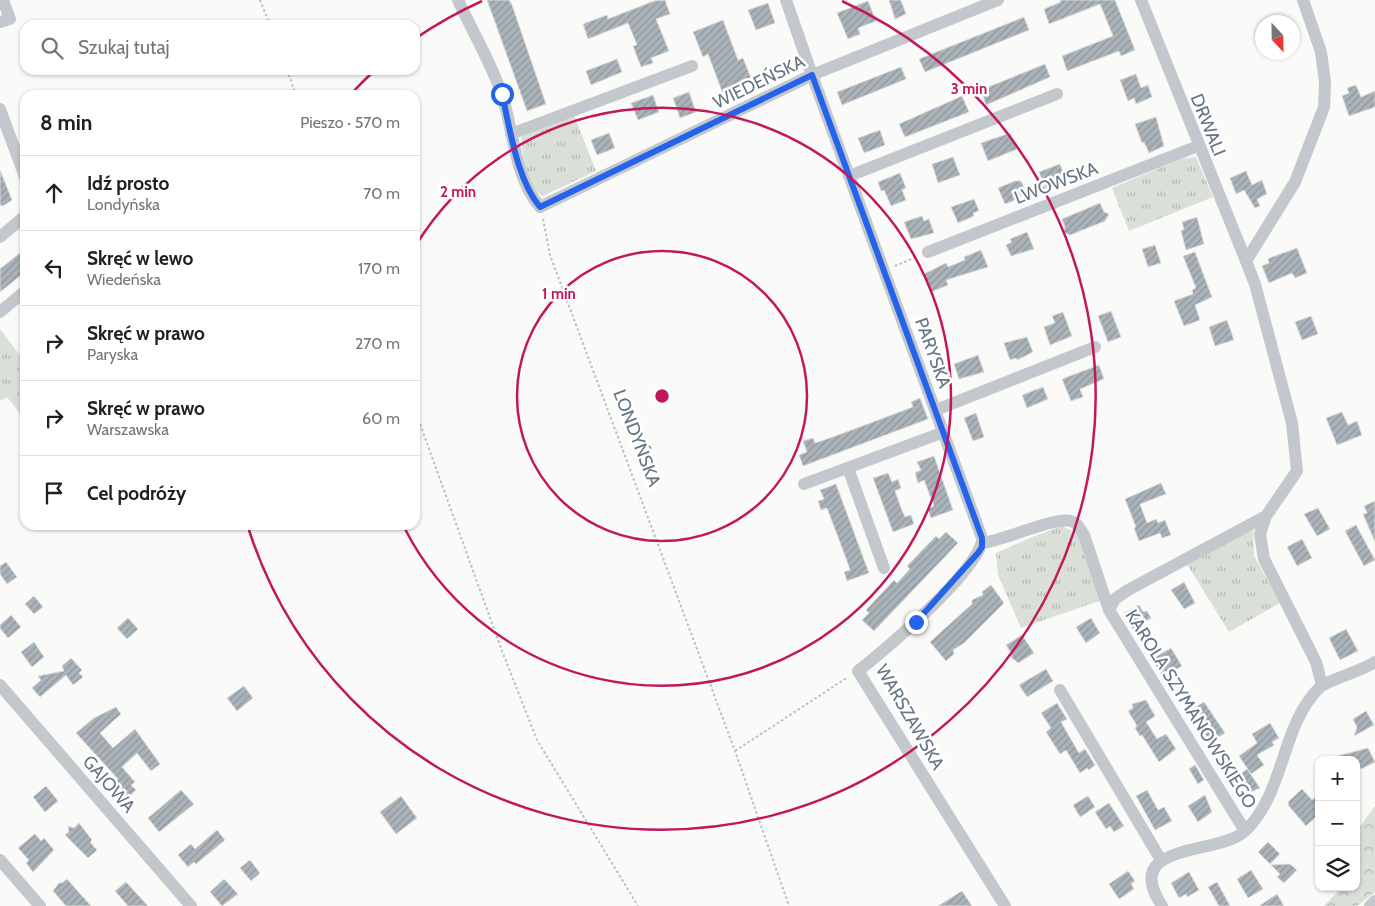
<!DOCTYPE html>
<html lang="pl">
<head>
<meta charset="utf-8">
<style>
  :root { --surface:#fff; --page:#f6f6f6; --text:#202124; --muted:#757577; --line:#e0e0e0 }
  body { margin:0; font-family:Cabin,sans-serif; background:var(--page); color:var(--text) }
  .controls { position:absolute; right:15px; bottom:15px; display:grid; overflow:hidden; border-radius:10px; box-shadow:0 1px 4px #0004 }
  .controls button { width:45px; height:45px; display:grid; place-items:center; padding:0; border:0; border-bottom:1px solid var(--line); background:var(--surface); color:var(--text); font:25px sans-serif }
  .compass { position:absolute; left:1255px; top:15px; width:45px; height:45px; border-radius:50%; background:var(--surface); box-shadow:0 1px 4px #0004; rotate:158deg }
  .stop { position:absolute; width:15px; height:15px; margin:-11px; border:4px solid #2563eb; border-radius:50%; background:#fff }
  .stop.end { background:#2563eb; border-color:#fff; box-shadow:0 1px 5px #0008 }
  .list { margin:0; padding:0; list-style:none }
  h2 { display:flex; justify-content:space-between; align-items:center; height:65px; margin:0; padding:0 20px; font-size:21px }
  h2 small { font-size:16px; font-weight:400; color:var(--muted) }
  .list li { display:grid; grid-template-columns:32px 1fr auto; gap:15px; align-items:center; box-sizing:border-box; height:75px; padding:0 20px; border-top:1px solid var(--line) }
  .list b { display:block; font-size:19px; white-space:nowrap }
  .list p { margin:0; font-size:16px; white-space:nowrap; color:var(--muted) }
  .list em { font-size:16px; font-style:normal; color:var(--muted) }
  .icon { flex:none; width:28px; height:28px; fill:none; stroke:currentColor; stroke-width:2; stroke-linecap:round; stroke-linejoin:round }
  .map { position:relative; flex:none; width:1375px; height:906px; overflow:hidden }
  .search { position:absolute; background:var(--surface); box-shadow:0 1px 4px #0004; left:20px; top:20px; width:400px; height:55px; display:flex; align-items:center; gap:12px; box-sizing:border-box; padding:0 18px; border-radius:15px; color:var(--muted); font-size:19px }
  .panel { position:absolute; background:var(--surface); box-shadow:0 1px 4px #0004; left:20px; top:90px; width:400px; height:440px; border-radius:15px }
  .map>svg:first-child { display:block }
  .grass { fill:url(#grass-tufts) }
  .forest { fill:url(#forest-crowns) }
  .building { fill:url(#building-hatch); stroke:#dcdcda }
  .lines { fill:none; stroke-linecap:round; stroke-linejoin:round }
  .path { stroke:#bbbfc2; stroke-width:2; stroke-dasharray:2.5 2.5; stroke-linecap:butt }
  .minor { stroke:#c3c8cc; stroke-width:12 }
  .route { stroke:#2563eb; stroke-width:6 }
  .ring { fill:none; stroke:#c2185b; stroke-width:2.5 }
  .labels { text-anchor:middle; stroke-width:5; stroke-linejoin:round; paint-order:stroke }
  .street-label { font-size:18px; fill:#657683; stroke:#fff }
  .centre { fill:#c2185b; stroke:#fff; stroke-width:2.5 }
  .ring-label { font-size:15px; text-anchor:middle; font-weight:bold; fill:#c2185b; stroke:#fff; stroke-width:5; stroke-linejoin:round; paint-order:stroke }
</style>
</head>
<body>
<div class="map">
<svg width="1375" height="906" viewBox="0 0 1375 906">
  <defs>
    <pattern id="grass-tufts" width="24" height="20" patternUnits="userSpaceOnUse" patternTransform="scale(1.25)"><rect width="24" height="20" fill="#dadfd7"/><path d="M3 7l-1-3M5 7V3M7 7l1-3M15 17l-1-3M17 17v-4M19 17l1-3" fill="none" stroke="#b4b9b4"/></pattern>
    <pattern id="forest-crowns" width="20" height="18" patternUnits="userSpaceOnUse" patternTransform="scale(1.25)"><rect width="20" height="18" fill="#dadfd7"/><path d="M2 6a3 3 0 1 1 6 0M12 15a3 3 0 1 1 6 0" fill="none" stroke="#b4b9b4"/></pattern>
    <pattern id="building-hatch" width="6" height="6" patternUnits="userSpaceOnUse" patternTransform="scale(1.25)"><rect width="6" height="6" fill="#aab3b9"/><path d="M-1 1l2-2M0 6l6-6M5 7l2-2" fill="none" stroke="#8e969c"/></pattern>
  </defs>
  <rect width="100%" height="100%" fill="#fafaf8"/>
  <path class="grass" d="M574,115l22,56 -53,25c-14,-4 -23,-46 -21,-60z
    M1196,157l17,40 -84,34 -17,-43 69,-29z
    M0,329l25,33v58l-18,-23 -7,4z
    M1062,526l18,9 22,65 -81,28 -23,-53 -2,-22 39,-17z
    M1253,529l1,27 26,47 -51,29 -42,-68z"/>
  <path class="forest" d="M1375,806v86l-18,14h-33l18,-19h14v-55z"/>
  <path class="building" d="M487,0h22l3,5 34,99 -19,7z
    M665,0l5,14 -14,5 13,32 -18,7 2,5 -12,4 -8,-21 4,-1 -9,-22 -40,16 -5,-15 24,-9 1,4 46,-18z
    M889,0h12l5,14 -11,5z
    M1060,0h55l20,50 -14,6 -2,-5 -52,20 -5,-15 51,-20 -13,-32 -51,20 -5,-15 17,-7z
    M868,1l8,20 -18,7 2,6 -12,5 -11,-26z
    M768,3l7,20 -19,7 -8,-20z
    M1024,17l5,13 -104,42 -6,-13z
    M723,20l15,40 5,-2 8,20 -10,3 2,6 -20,7 -15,-40 -5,3 -10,-25z
    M617,59l5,13 -31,13 -5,-14z
    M1045,64l5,13 -64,28 -5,-15z
    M901,67l5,12 -64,26 -5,-13z
    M1136,74l5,14 7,-3 4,12 -16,7 -2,-6 -6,3 -8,-21z
    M1356,85l5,12 14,-6v16l-26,9 -7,-20 7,-3 -2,-5z
    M689,92l7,20 -16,6 -7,-20z
    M653,95l6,17 -21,8 -7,-17z
    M962,96l7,16 -64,25 -6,-13z
    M1156,117l8,29 -15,7 -5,-11 -2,1 -7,-19z
    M880,130l5,15 -21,8 -6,-15z
    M609,133l6,15 -18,7 -6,-15z
    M1010,133l7,16 -29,12 -7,-18z
    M953,157l7,18 -22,8 -6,-19z
    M1060,164l6,17 -20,8 -7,-17z
    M0,170l12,30 -9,6 -3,-1z
    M1246,171l6,14 10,-5 5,14 -10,5 3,7 -5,2 -11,-18 -8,4 -6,-16z
    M900,173l6,15 -4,2 4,10 -15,6 -7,-16 -3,1 -3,-9z
    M1015,181h6l5,11 -6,3 1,3 -16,6 -7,-16z
    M974,199l5,12 -6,2 1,3 -16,7 -7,-16z
    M1100,203l4,9 5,2 -4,7 -35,14 -7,-3 2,-5 -3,-8z
    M922,216l2,5 5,-2 5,14 -23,6 -7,-17z
    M1197,217l7,27 -18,6 -5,-19 3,-2 -2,-7z
    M1027,232l7,17 -23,7 -5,-11 6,-3 -2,-3z
    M1155,245l6,18 -13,4 -6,-18z
    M1297,248l10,25 -12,5 -3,-5 -23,10 -7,-17 7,-3 -1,-4 4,-2z
    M25,249v23l-25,20v-23z
    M981,250l7,17 -42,13 2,5 -17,7 -7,-18 22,-11 2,4 17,-7 -1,-3z
    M1195,252l17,45 -17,8 5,15 -16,6 -10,-25 19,-7 -1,-4 4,-2 -13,-32z
    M1111,311l10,26 -13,5 -10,-26z
    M1063,312l9,24 -22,9 -6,-18 11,-4 -3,-7z
    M1311,316l7,18 -16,6 -7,-18z
    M1227,320l7,20 -19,6 -6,-19z
    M1027,337l6,15 -16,8 -1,-2 -6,2 -6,-17z
    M978,355l6,17 -25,7 -5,-15z
    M1099,365l5,14 -24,10 3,8 -12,4 -9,-22z
    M1043,387l5,12 -21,9 -5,-13z
    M920,398l8,21 -125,47 -4,-11 8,-3 -4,-11 10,-3 2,5 18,-6 80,-30 -2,-5z
    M1342,412l6,13 9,-4 5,14 -25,10 -11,-27z
    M976,413l8,24 -11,4 -9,-23z
    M934,456l19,54 -22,8 -3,-9 6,-3 -10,-26 -6,3 -3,-10 6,-3 -4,-8z
    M888,473l4,9 6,-3 3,9 -6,3 6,17 4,9 6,-2 3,9 -21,8 -20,-54z
    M1161,483l5,11 -26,10 7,19 9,-4 2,4 7,-3 6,15 -9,3 -2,-5 -21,8 -5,-13 2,-1 -11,-28z
    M836,484l33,89 -22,8 -3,-9 6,-2 -3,-9 -20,-53 -6,2 -3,-9 6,-2 -4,-9z
    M1375,501v41l-12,-28 4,-1 -3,-7z
    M1318,508l12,21 -13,7 -13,-22z
    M1356,525l19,35 -11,6 -19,-35z
    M946,532l12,11 -84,88 -12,-11 7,-7 -3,-3 28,-30 3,3 13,-14 -3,-3 29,-30 3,3z
    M1302,539l10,19 -15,8 -10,-19z
    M6,562l11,15 -10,7 -7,-10v-8z
    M1184,582l11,21 -11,6 -13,-19z
    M991,585l13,18 -40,40 -11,7 1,4 -8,7 -16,-19 42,-38v-4l11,-5 -1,-3z
    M34,596l9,11 -9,7 -9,-10z
    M1139,605l4,7 4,-1 4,7 -18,11 -9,-16z
    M11,615l10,12 -13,11 -8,-10v-3z
    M128,618l10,11 -11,10 -10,-11z
    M1091,618l9,15 -14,10 -10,-16z
    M1346,629l12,22 -18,9 -11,-22z
    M1022,635l12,18 -16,10 -7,-6v-4l-5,-8z
    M34,642l10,15 -12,10 -11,-15z
    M1171,648l11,18 -19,11 -11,-18z
    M71,658l11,12 -3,3 4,4 -10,8 -7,-10 -26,22 -8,-9 9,-8 -3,-4 26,-5 -2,-5z
    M1046,669l7,12 -26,16 -8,-12z
    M244,686l9,12 -16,13 -10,-13z
    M1146,700l9,16 -9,6 11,17 9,-5 10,15 -17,13 -17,-27 -2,1 -5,-8 2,-2 -9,-15 5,-3 -1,-4z
    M1204,702l21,31 -15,9 -19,-32z
    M1057,703l10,16 -6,3 18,31 6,-4 10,16 -6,5 -2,-2 -7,5 -14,-23 -6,4 -14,-22 5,-4 -10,-15z
    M116,707l5,7 -21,19 13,15 22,-19 25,35 -9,7 -14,-18 -15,14 13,15 -4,3 5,5 -13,12 -14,-15 9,-8 -42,-46 18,-15z
    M1366,711l8,14 -20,11 3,-9 -4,-8z
    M1270,723l9,15 -7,4 2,3 -17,10 7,10 -13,9 -12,-18 18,-13 -5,-9z
    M1368,748l7,14 -14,7 -5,-9h-22v-3z
    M1195,765l9,15 -6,4 -9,-15z
    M1247,769l13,19 -18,8 -9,-16z
    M46,786l12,15 -13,11 -12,-15z
    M1302,789l10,11 7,-5v19l-13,12 -18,-21 1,-4z
    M181,790l13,14 -35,28 -11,-14z
    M1147,790l11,20 6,-3 8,14 -17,9 -19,-34z
    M1205,795l7,17 -14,10 -10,-16z
    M401,796l16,22 -21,16 -16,-22z
    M1088,796l7,11 -15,10 -7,-12z
    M1109,803l15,23 -10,6 -4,-6 -4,3 -11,-17z
    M79,823l13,17 -2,2 7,8 -9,8 -23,-23 4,-3 -1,-6 6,2z
    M217,830l8,10 -29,24 -2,-2 -6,5 -10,-12 13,-11 4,5z
    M35,834l6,7 3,-3 10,12 -21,22 -7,-9 3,-3 -11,-12z
    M1268,842l12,12 -10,10 -12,-12z
    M250,860l10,13 -9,8 -11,-13z
    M1290,864l7,6 -13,13 -7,-6 3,-3 -9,-9z
    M1251,870l12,19 -15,9 -11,-19z
    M1128,871l7,10 -4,3 3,5 -15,10 -10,-15z
    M1189,872l10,18 -12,7 -1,-3 -7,4 -8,-15z
    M67,879l24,27h-25l-13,-15 6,-8h3z
    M224,879l14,15 -16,12 -12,-14z
    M126,882l22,24h-20l-13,-15z
    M1217,882l13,24h-11l-11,-19z
    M962,891l10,15h-34z
    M1277,894l7,12h-25z"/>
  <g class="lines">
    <path class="path" d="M260,0l10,25
      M287,70l9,25
      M543,219l7,36 185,496 54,155
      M895,266l21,-9
      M415,410l87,241 35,89 101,166
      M735,751l113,-74"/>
    <path class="minor" d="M458,0c14,31 33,62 44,95 12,36 12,82 38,112l272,-132 186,-75
      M786,0l26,75 170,463c2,28 -99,114 -124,133l147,235
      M1141,0l105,261
      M1303,0l18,52 4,30 -1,25 -29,75 -49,79 9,23 37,139 5,48 -31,45 -6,18 4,25 52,103 6,23
      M0,22l10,-3 -7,-19
      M0,109l25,68
      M511,134l181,-68
      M849,176l208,-82
      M0,237l25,-21
      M928,252l270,-106
      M0,312l25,-21
      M936,410l159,-63
      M848,468l36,100
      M804,484l140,-52
      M983,543c21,-3 71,-26 88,-22 7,2 9,8 13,14l25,75
      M0,685l191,221
      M1060,690l101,170
      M1245,831l-136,-221 6,-11 13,-9 138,-74
      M0,860l40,46
      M1162,906c-43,-65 57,-50 83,-75 41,-39 35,-105 75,-144 8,-7 42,-16 55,-25
      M1370,906l5,-5"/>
  </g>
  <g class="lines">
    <path class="route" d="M502,94c8,35 15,86 38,113l272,-132 170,463v9l-4,6 -62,69"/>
  </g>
  <g class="ring">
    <circle cx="662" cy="396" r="145"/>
    <path d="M416 245A289 289 0 1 1 404 527"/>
    <path d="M350 95A434 434 0 0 1 374 71M416 38A434 434 0 0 1 482 1M842 1A434 434 0 1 1 248 527"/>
  </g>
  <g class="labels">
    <g class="street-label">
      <text transform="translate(759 82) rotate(-26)" y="6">WIEDEŃSKA</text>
      <text transform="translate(1208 125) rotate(68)" y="6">DRWALI</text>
      <text transform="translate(1056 183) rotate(-21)" y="6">LWOWSKA</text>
      <text transform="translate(933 353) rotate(70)" y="6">PARYSKA</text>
      <text transform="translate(637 438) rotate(69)" y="6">LONDYŃSKA</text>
      <text transform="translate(1191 709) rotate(58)" y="6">KAROLA SZYMANOWSKIEGO</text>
      <text transform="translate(910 717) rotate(60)" y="6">WARSZAWSKA</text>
      <text transform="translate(109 784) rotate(49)" y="6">GAJOWA</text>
    </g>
  </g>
  <circle cx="662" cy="396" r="8" class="centre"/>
  <g class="ring-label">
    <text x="969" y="94">3 min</text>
    <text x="458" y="197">2 min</text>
    <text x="559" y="299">1 min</text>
  </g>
</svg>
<div class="controls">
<button>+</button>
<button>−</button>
<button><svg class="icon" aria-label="layers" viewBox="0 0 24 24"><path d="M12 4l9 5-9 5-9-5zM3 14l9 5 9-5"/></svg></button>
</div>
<svg class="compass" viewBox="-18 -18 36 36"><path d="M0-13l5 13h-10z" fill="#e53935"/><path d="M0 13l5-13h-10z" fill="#757577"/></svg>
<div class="stop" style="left:502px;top:94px"></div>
<div class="stop end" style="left:916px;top:622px"></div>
<div class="search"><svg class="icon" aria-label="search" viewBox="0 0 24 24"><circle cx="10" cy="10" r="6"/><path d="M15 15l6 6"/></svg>Szukaj tutaj</div>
<section class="panel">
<h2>8 min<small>Pieszo · 570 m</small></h2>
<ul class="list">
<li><svg class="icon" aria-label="ahead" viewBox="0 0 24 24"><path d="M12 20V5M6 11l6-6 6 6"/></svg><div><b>Idź prosto</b><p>Londyńska</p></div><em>70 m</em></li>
<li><svg class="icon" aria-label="left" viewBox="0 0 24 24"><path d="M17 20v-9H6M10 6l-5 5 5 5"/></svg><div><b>Skręć w lewo</b><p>Wiedeńska</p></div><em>170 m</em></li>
<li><svg class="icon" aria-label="right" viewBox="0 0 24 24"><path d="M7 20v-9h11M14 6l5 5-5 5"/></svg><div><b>Skręć w prawo</b><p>Paryska</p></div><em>270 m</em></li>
<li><svg class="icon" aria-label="right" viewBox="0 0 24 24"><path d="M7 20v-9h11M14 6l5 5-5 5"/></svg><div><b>Skręć w prawo</b><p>Warszawska</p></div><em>60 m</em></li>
<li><svg class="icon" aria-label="arrive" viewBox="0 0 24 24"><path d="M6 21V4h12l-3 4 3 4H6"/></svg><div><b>Cel podróży</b></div></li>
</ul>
</section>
</div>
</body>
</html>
